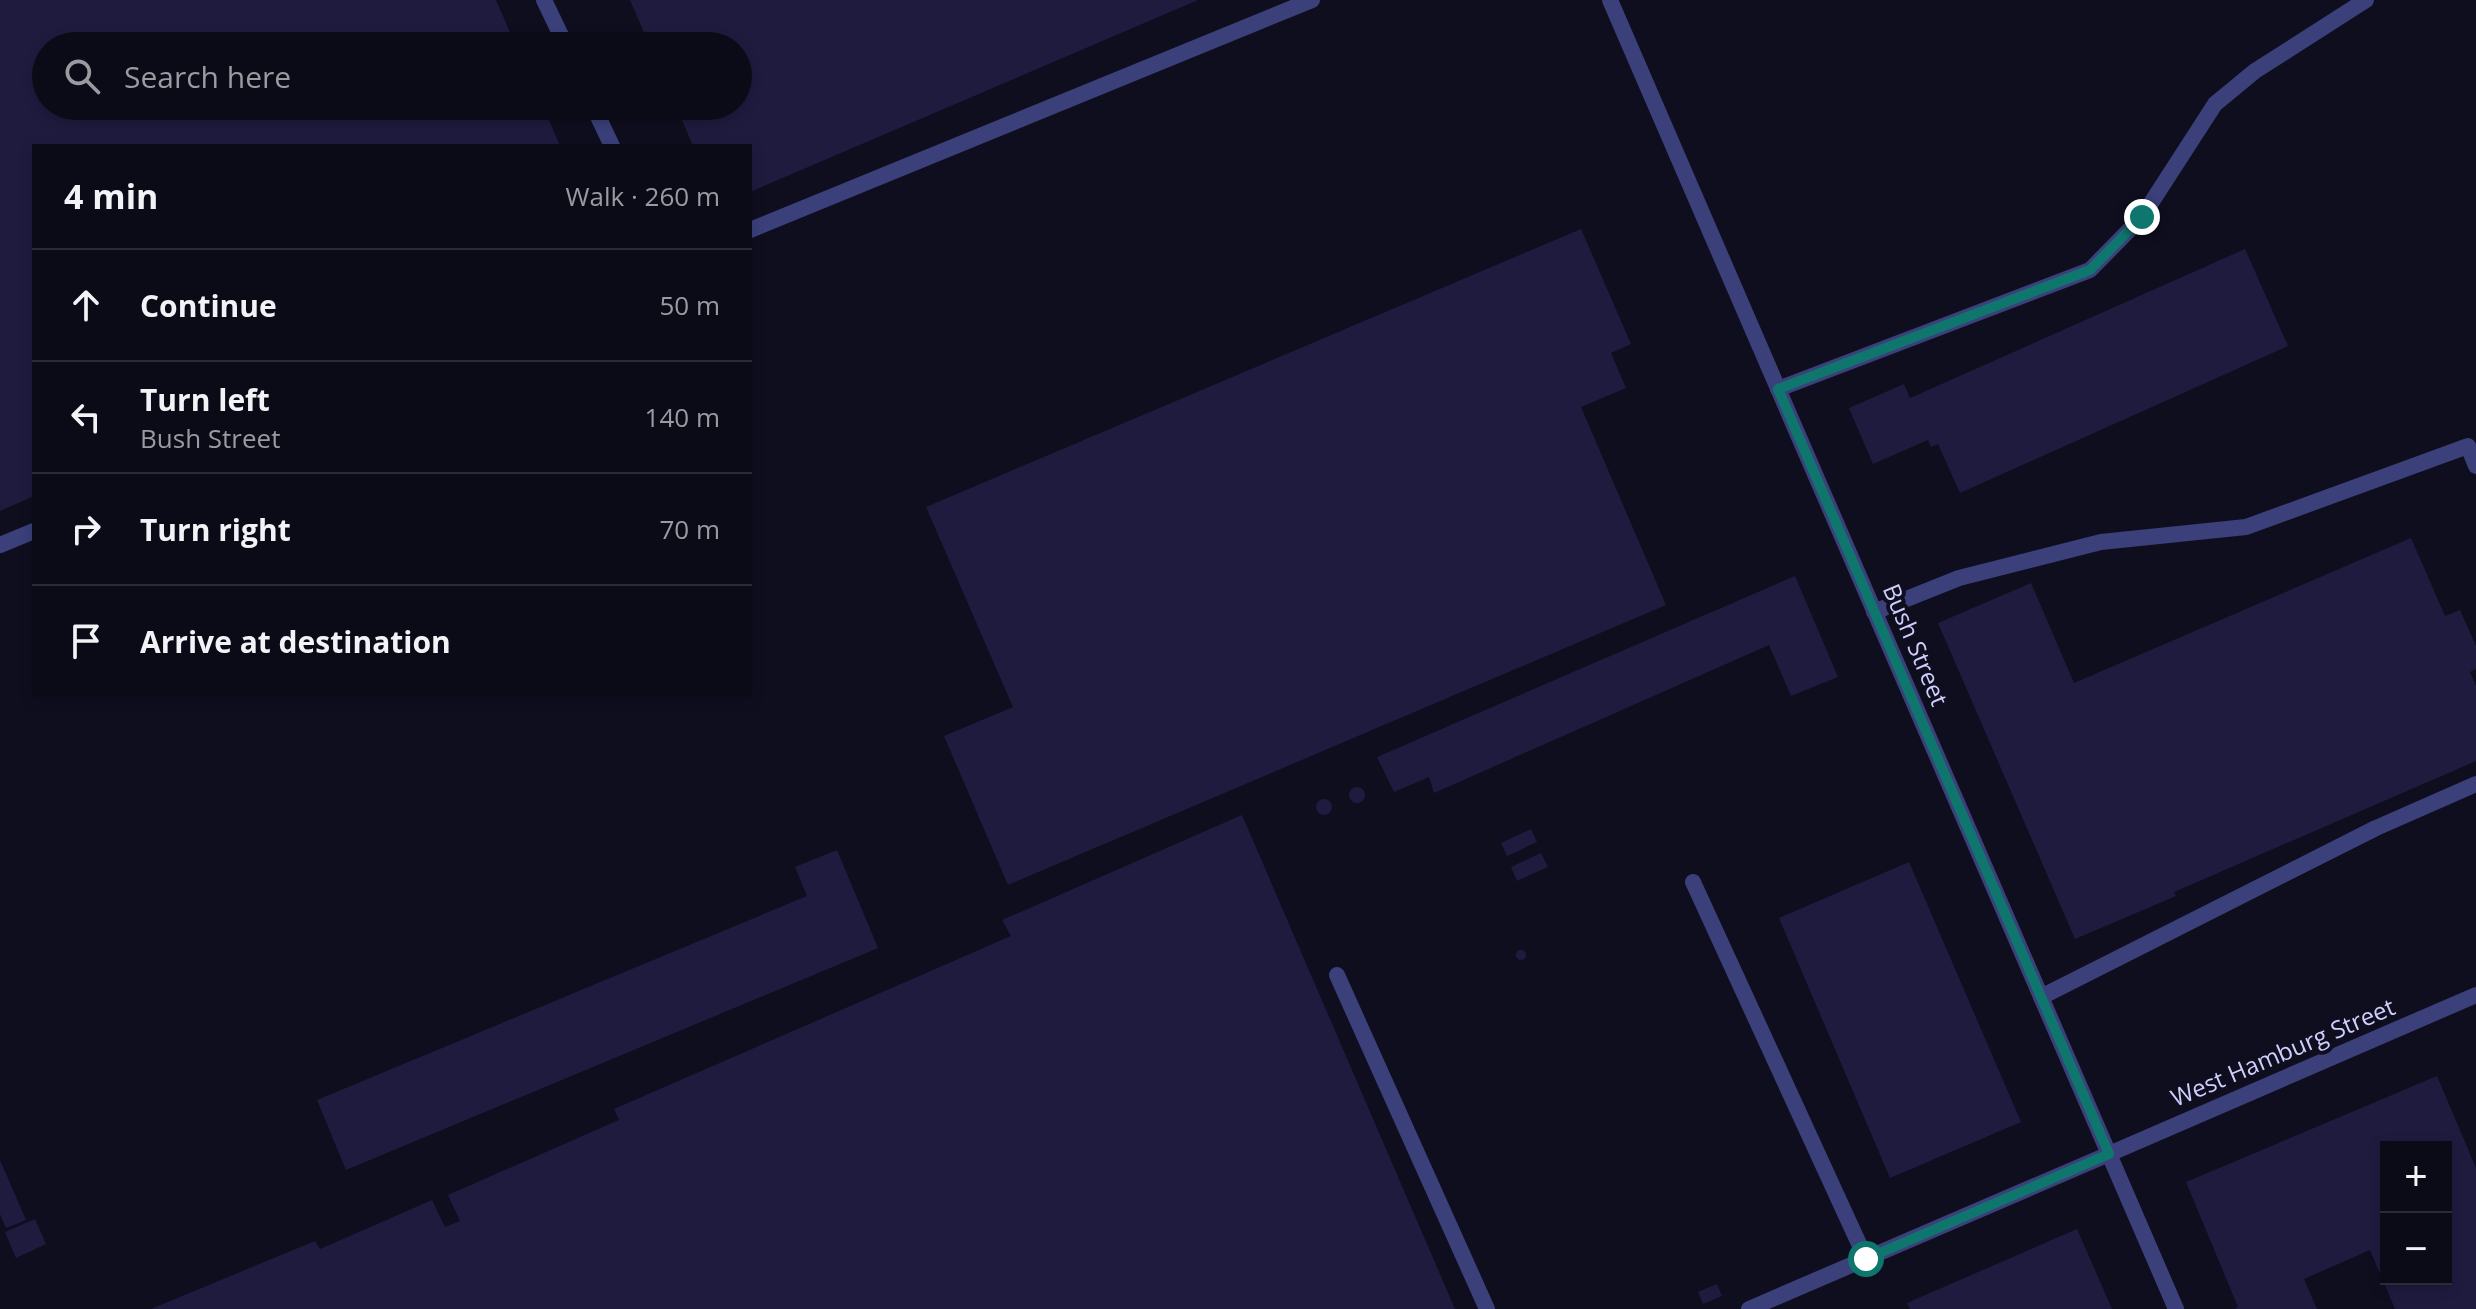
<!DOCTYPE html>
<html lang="en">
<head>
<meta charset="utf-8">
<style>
  :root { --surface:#0b0a17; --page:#191824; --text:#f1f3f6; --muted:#9a9aa1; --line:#2b2b36 }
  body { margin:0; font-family:"Open Sans",sans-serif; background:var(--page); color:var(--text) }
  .controls { position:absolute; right:24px; bottom:24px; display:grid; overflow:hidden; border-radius:0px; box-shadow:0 4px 12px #0003 }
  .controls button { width:72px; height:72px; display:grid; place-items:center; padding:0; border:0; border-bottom:2px solid var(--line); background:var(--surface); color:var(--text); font:40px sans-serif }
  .stop { position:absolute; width:24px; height:24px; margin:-18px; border:6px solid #0f766e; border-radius:50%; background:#fff }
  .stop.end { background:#0f766e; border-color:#fff; box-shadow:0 2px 8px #0008 }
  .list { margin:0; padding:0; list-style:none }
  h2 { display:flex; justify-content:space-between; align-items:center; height:104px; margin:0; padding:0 32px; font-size:34px }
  h2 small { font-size:26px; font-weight:400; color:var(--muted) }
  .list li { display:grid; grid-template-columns:52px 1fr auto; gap:24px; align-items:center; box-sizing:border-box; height:112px; padding:0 32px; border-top:2px solid var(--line) }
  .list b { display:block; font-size:30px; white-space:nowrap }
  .list p { margin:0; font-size:26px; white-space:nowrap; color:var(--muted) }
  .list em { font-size:26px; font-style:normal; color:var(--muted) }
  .icon { flex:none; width:44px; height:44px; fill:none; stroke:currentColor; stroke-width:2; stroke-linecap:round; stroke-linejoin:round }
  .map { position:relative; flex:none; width:2476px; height:1309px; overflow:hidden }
  .search { position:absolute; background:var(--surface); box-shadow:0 4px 12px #0003; left:32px; top:32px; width:720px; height:88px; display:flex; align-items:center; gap:20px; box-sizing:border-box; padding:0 28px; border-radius:44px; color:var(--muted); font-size:30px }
  .panel { position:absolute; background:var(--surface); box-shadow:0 4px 12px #0003; left:32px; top:144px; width:720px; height:552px; border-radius:0px }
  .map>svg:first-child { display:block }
  .building { fill:#1e1b3f; fill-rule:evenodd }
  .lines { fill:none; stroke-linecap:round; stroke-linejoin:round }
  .service { stroke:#3b407b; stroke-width:16 }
  .minor { stroke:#3b407b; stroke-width:16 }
  .tertiary { stroke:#3b407b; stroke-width:16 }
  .route { stroke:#0f766e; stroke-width:10 }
  .labels { text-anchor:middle; stroke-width:8; stroke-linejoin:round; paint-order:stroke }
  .street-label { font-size:24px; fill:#cfcefc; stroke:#0f0e1f }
</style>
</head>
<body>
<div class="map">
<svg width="2476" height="1309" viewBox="0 0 2476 1309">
  <rect width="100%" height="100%" fill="#0f0e1f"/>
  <path class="building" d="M0,0h496l20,46h-470v60h497l17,40h-526v350l-34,15z
    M630,0h568l-448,192v-46h-57l-17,-40h62v-60h-88z
    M1581,229l50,115 -20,9 15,35 -45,19 85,198 -658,280 -64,-149 69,-29 -87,-200z
    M2245,249l43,97 -328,147 -22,-49 -7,3 -3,-7 -55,24 -24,-56 55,-24 6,14 7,-3z
    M2411,538l34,78 15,-6 16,36v23l-6,3 6,14v75l-302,131 2,4 -101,43 -137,-316 93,-40 43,100z
    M1795,576l43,101 -47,19 -22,-51 -335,148 -5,-16 -35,15 -17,-35z
    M1349 795a8 8 0 1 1 16 0a8 8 0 1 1-16 0Z
    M1316 807a8 8 0 1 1 16 0a8 8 0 1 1-16 0Z
    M1242,815l213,494h-1304l164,-68 5,8 112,-49 13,27 15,-6 -12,-26 171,-75 -5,-11 397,-173 -9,-16z
    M1531,829l6,13 -30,14 -6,-13z
    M837,850l41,98 -532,222 -29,-70 490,-204 -12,-29z
    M1541,853l7,14 -31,14 -6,-14z
    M1909,862l112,260 -131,56 -111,-260z
    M1516 955a5 5 0 1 1 10 0a5 5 0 1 1-10 0Z
    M2437,1076l39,92v141h-81l-25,-59 -66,29 13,30h-82l3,-2 -52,-125zM2386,1147h60v132h-60z
    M0,1160l26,60 -20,8 -6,-14z
    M35,1219l11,25 -30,14 -11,-26z
    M2077,1229l35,80h-202l-3,-6z
    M1717,1284l5,12 -19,8 -5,-12z"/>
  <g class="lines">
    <path class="service" d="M544,0l22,46
      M593,106l19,40
      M750,230l562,-230
      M1778,389l312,-119 52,-53 73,-113 40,-33 111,-71
      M0,545l34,-14
      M1874,612l85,-34 142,-36 145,-15 222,-81 8,20
      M1693,882l173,377
      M1337,975l150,334
      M2041,997l335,-169 100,-44
      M1749,1309l360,-155"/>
    <path class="minor" d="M2109,1154l367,-159"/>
    <path class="tertiary" d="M1610,0l566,1309"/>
  </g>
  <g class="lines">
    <path class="route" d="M1866,1259l243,-105 -331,-765 312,-119 52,-53"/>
  </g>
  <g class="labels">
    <g class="street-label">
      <text transform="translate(1915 645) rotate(67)" y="8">Bush Street</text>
      <text transform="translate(2283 1053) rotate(-23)" y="8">West Hamburg Street</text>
    </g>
  </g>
</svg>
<div class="controls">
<button>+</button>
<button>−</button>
</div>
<div class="stop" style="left:1866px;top:1259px"></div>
<div class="stop end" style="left:2142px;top:217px"></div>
<div class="search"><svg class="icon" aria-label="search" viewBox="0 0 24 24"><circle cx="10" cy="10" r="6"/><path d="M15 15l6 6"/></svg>Search here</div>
<section class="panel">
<h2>4 min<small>Walk · 260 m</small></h2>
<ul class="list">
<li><svg class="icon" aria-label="ahead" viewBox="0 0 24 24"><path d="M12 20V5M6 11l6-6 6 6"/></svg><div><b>Continue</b></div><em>50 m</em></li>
<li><svg class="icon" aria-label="left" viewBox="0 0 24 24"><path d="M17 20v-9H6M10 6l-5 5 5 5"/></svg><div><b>Turn left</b><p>Bush Street</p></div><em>140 m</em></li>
<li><svg class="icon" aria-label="right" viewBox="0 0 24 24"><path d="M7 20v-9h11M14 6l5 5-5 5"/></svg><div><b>Turn right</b></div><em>70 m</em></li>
<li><svg class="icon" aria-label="arrive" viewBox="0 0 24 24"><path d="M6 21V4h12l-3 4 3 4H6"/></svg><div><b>Arrive at destination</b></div></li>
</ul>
</section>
</div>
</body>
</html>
